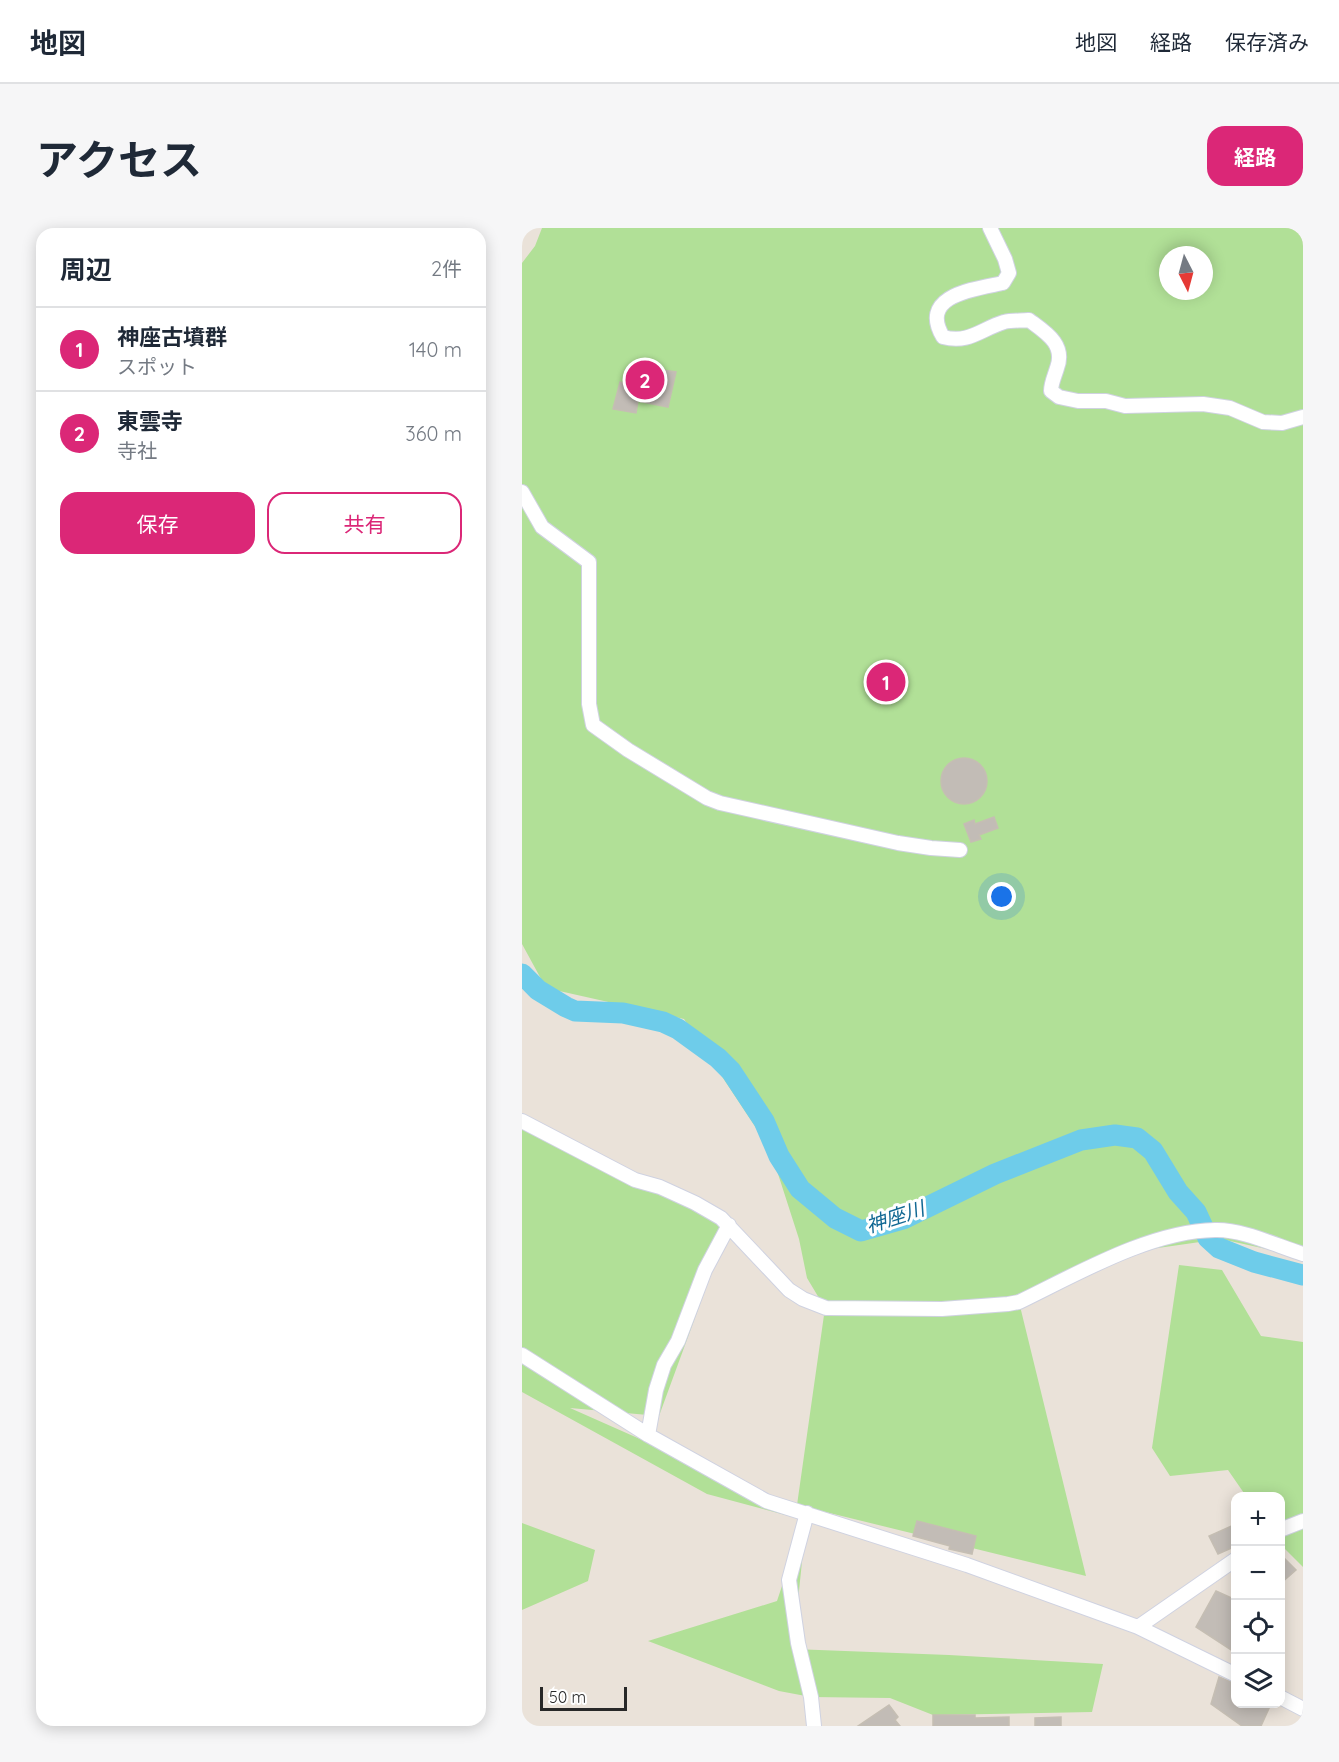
<!DOCTYPE html>
<html lang="ja">
<head>
<meta charset="utf-8">
<style>
  :root { --surface:#fff; --page:#f6f6f7; --text:#1f2937; --muted:#747a83; --line:#e0e1e3; --accent:#db2777 }
  body { margin:0; font-family:Quicksand,"Noto Sans JP",sans-serif; background:var(--page); color:var(--text) }
  .controls { position:absolute; right:18px; bottom:18px; display:grid; overflow:hidden; border-radius:12px; box-shadow:0 3px 15px #0003 }
  .controls button { width:54px; height:54px; display:grid; place-items:center; padding:0; border:0; border-bottom:2px solid var(--line); background:var(--surface); color:var(--text); font:30px sans-serif }
  .compass { position:absolute; left:637px; top:18px; width:54px; height:54px; border-radius:50%; background:var(--surface); box-shadow:0 3px 15px #0003; rotate:174deg }
  .scale { position:absolute; left:18px; bottom:15px; width:87px; box-sizing:border-box; padding-left:6px; border:3px solid #282828; border-top:0; font-size:16px; line-height:21px; white-space:nowrap; color:#282828; -webkit-text-stroke:4px #fff; paint-order:stroke }
  .you { position:absolute; left:480px; top:669px; width:21px; height:21px; margin:-15px; border:4px solid #fff; border-radius:50%; background:#1a73e8; box-shadow:0 0 0 9px #1a73e833 }
  .badge { display:grid; place-items:center; width:39px; height:39px; border-radius:50%; background:var(--accent); color:#fff; font-size:20px; font-weight:700 }
  .pin { position:absolute; translate:-50% -50%; border:3px solid #fff; box-shadow:0 2px 6px #0006 }
  .list { margin:0; padding:0; list-style:none }
  h2 { display:flex; justify-content:space-between; align-items:center; height:78px; margin:0; padding:0 24px; font-size:26px }
  h2 small { font-size:20px; font-weight:400; color:var(--muted) }
  .list li { display:grid; grid-template-columns:39px 1fr auto; gap:18px; align-items:center; box-sizing:border-box; height:84px; padding:0 24px; border-top:2px solid var(--line) }
  .list b { display:block; font-size:22px; white-space:nowrap }
  .list p { margin:0; font-size:20px; white-space:nowrap; color:var(--muted) }
  .list em { font-size:20px; font-style:normal; color:var(--muted) }
  .actions { display:flex; gap:12px; padding:18px 24px }
  .actions a { flex:1; padding:14px 0; border:2px solid var(--accent); border-radius:18px; text-align:center; font-size:21px; color:var(--accent) }
  .actions .main { background:var(--accent); color:#fff }
  .icon { flex:none; width:33px; height:33px; fill:none; stroke:currentColor; stroke-width:2; stroke-linecap:round; stroke-linejoin:round }
  .map { position:relative; flex:none; width:781px; height:1498px; overflow:hidden; border-radius:18px }
  header { display:flex; align-items:center; gap:36px; box-sizing:border-box; height:84px; padding:0 30px; background:var(--surface); border-bottom:2px solid var(--line) }
  header strong { font-size:28px }
  nav { display:flex; gap:33px; margin-inline-start:auto; font-size:21px }
  .intro { display:flex; align-items:center; justify-content:space-between; box-sizing:border-box; height:144px; padding:0 36px }
  h1 { margin:0; font-size:42px }
  .button { padding:15px 27px; border-radius:18px; background:var(--accent); color:#fff; font-size:21px; font-weight:700 }
  main { display:flex; gap:36px; padding:0 36px }
  aside { flex:1; background:var(--surface); border-radius:18px; box-shadow:0 3px 15px #0003 }
  .map>svg:first-child { display:block }
  .green { fill:#b1e097; fill-rule:evenodd }
  .lines { fill:none; stroke-linecap:round; stroke-linejoin:round }
  .river { stroke:#6eccea; stroke-width:21 }
  .building { fill:#c2bcb6; stroke:#c5beb3; stroke-width:1.5 }
  .street-casing { stroke:#cfd2e1; stroke-width:16 }
  .street { stroke:#fff; stroke-width:14 }
  .labels { text-anchor:middle; stroke-width:6; stroke-linejoin:round; paint-order:stroke }
  .water-label { font-size:20px; font-style:italic; fill:#116893; stroke:#fff }
</style>
</head>
<body>
<header>
<strong>地図</strong>
<nav><a>地図</a><a>経路</a><a>保存済み</a></nav>
</header>
<div class="intro"><h1>アクセス</h1><a class="button">経路</a></div>
<main>
<aside>
<h2>周辺<small>2件</small></h2>
<ul class="list">
<li><span class="badge">1</span><div><b>神座古墳群</b><p>スポット</p></div><em>140 m</em></li>
<li><span class="badge">2</span><div><b>東雲寺</b><p>寺社</p></div><em>360 m</em></li>
</ul>
<div class="actions"><a class="main">保存</a><a>共有</a></div>
</aside>
<div class="map">
<svg width="781" height="1498" viewBox="0 0 781 1498">
  <rect width="100%" height="100%" fill="#eae2d9"/>
  <path class="green" d="M20,0h761v1029l-82,-18 -98,14 -104,49 67,274 -289,-71 28,-197 -18,-30 -8,-39 -29,-90 -86,-130 -138,-31 -24,-44v-681l13,-17zM646,27h36v36h-36z
    M0,893l207,104 -70,191 -89,-8 237,105 -14,136 156,6 154,9 -11,48 -159,3 -43,-17 -79,-1 -32,-6 -131,-50 129,-40 27,-81 -97,-26 -185,-102z
    M657,1037l43,5 39,66 42,6v225l-22,-22 -1,-49h-34l-18,-26 -58,6 -18,-28z
    M0,1295l73,27 -7,31 -66,29z"/>
  <g class="lines">
    <path class="river" d="M0,746l16,16 28,17 9,4 48,2 40,9 15,7 40,29 13,13 33,50 15,35 21,33 35,29 26,13 42,-12 92,-45 86,-34 34,-5 22,3 16,13 25,41 18,20 12,26 11,10 35,14 49,13"/>
  </g>
  <path class="building" d="M111,138l43,6 -8,35 -30,-6 -2,12 -23,-4 7,-27 10,2z
    M419 553a23 23 0 1 1 46 0a23 23 0 1 1-46 0Z
    M472,589l4,11 -19,7 2,4 -10,3 -7,-18 10,-4 1,4z
    M395,1293l59,15 -4,18 -23,-5 1,-3 -37,-10z
    M714,1296v22l-18,8 -9,-18z
    M759,1327l15,15 -15,13z
    M694,1363l20,9v53l-40,-26z
    M697,1449l17,7v20h35l-10,22h-19l-31,-22z
    M367,1477l9,12 -3,3 5,6h-42z
    M411,1487h42v3l34,-1v9h-76z
    M539,1489v9h-26v-8z"/>
  <g class="lines">
    <defs>
      <path id="street" d="M468,0l15,31 4,14 -6,10c-28,6 -85,12 -60,54 26,7 38,-8 61,-15 8,-2 17,-1 25,-2 16,12 37,24 28,48 -2,7 -6,15 -6,23l8,6 19,4h28l19,5 78,-2 27,4 33,14 19,1 21,-6
        M0,264l20,35 47,35v142l4,21 35,25 79,48 13,5 178,40 33,5 29,2
        M0,893l113,59 25,7 35,16 26,15 68,72 14,9 23,9 116,1 66,-5 11,-2c58,-28 131,-71 196,-72 27,-1 62,16 88,24
        M0,1127l126,80 118,66 201,64 171,62 98,48
        M126,1207l8,-45 8,-25 14,-24 27,-71 24,-45
        M285,1285l-18,67 9,63 13,54 3,29
        M758,1302l23,-9
        M616,1399l98,-68
        M758,1469l23,12"/>
    </defs>
    <use href="#street" class="street-casing"/>
    <use href="#street" class="street"/>
  </g>
  <g class="labels">
    <g class="water-label">
      <text transform="translate(373 989) rotate(-18)" y="7">神座川</text>
    </g>
  </g>
</svg>
<div class="controls">
<button>+</button>
<button>−</button>
<button><svg class="icon" aria-label="locate" viewBox="0 0 24 24"><circle cx="12" cy="12" r="6"/><path d="M12 2v4M12 18v4M2 12h4M18 12h4"/></svg></button>
<button><svg class="icon" aria-label="layers" viewBox="0 0 24 24"><path d="M12 4l9 5-9 5-9-5zM3 14l9 5 9-5"/></svg></button>
</div>
<svg class="compass" viewBox="-18 -18 36 36"><path d="M0-13l5 13h-10z" fill="#e53935"/><path d="M0 13l5-13h-10z" fill="#747a83"/></svg>
<div class="scale">50 m</div>
<div class="you"></div>
<div class="pin badge" style="left:364px;top:454px">1</div>
<div class="pin badge" style="left:123px;top:152px">2</div>
</div>
</main>
</body>
</html>
